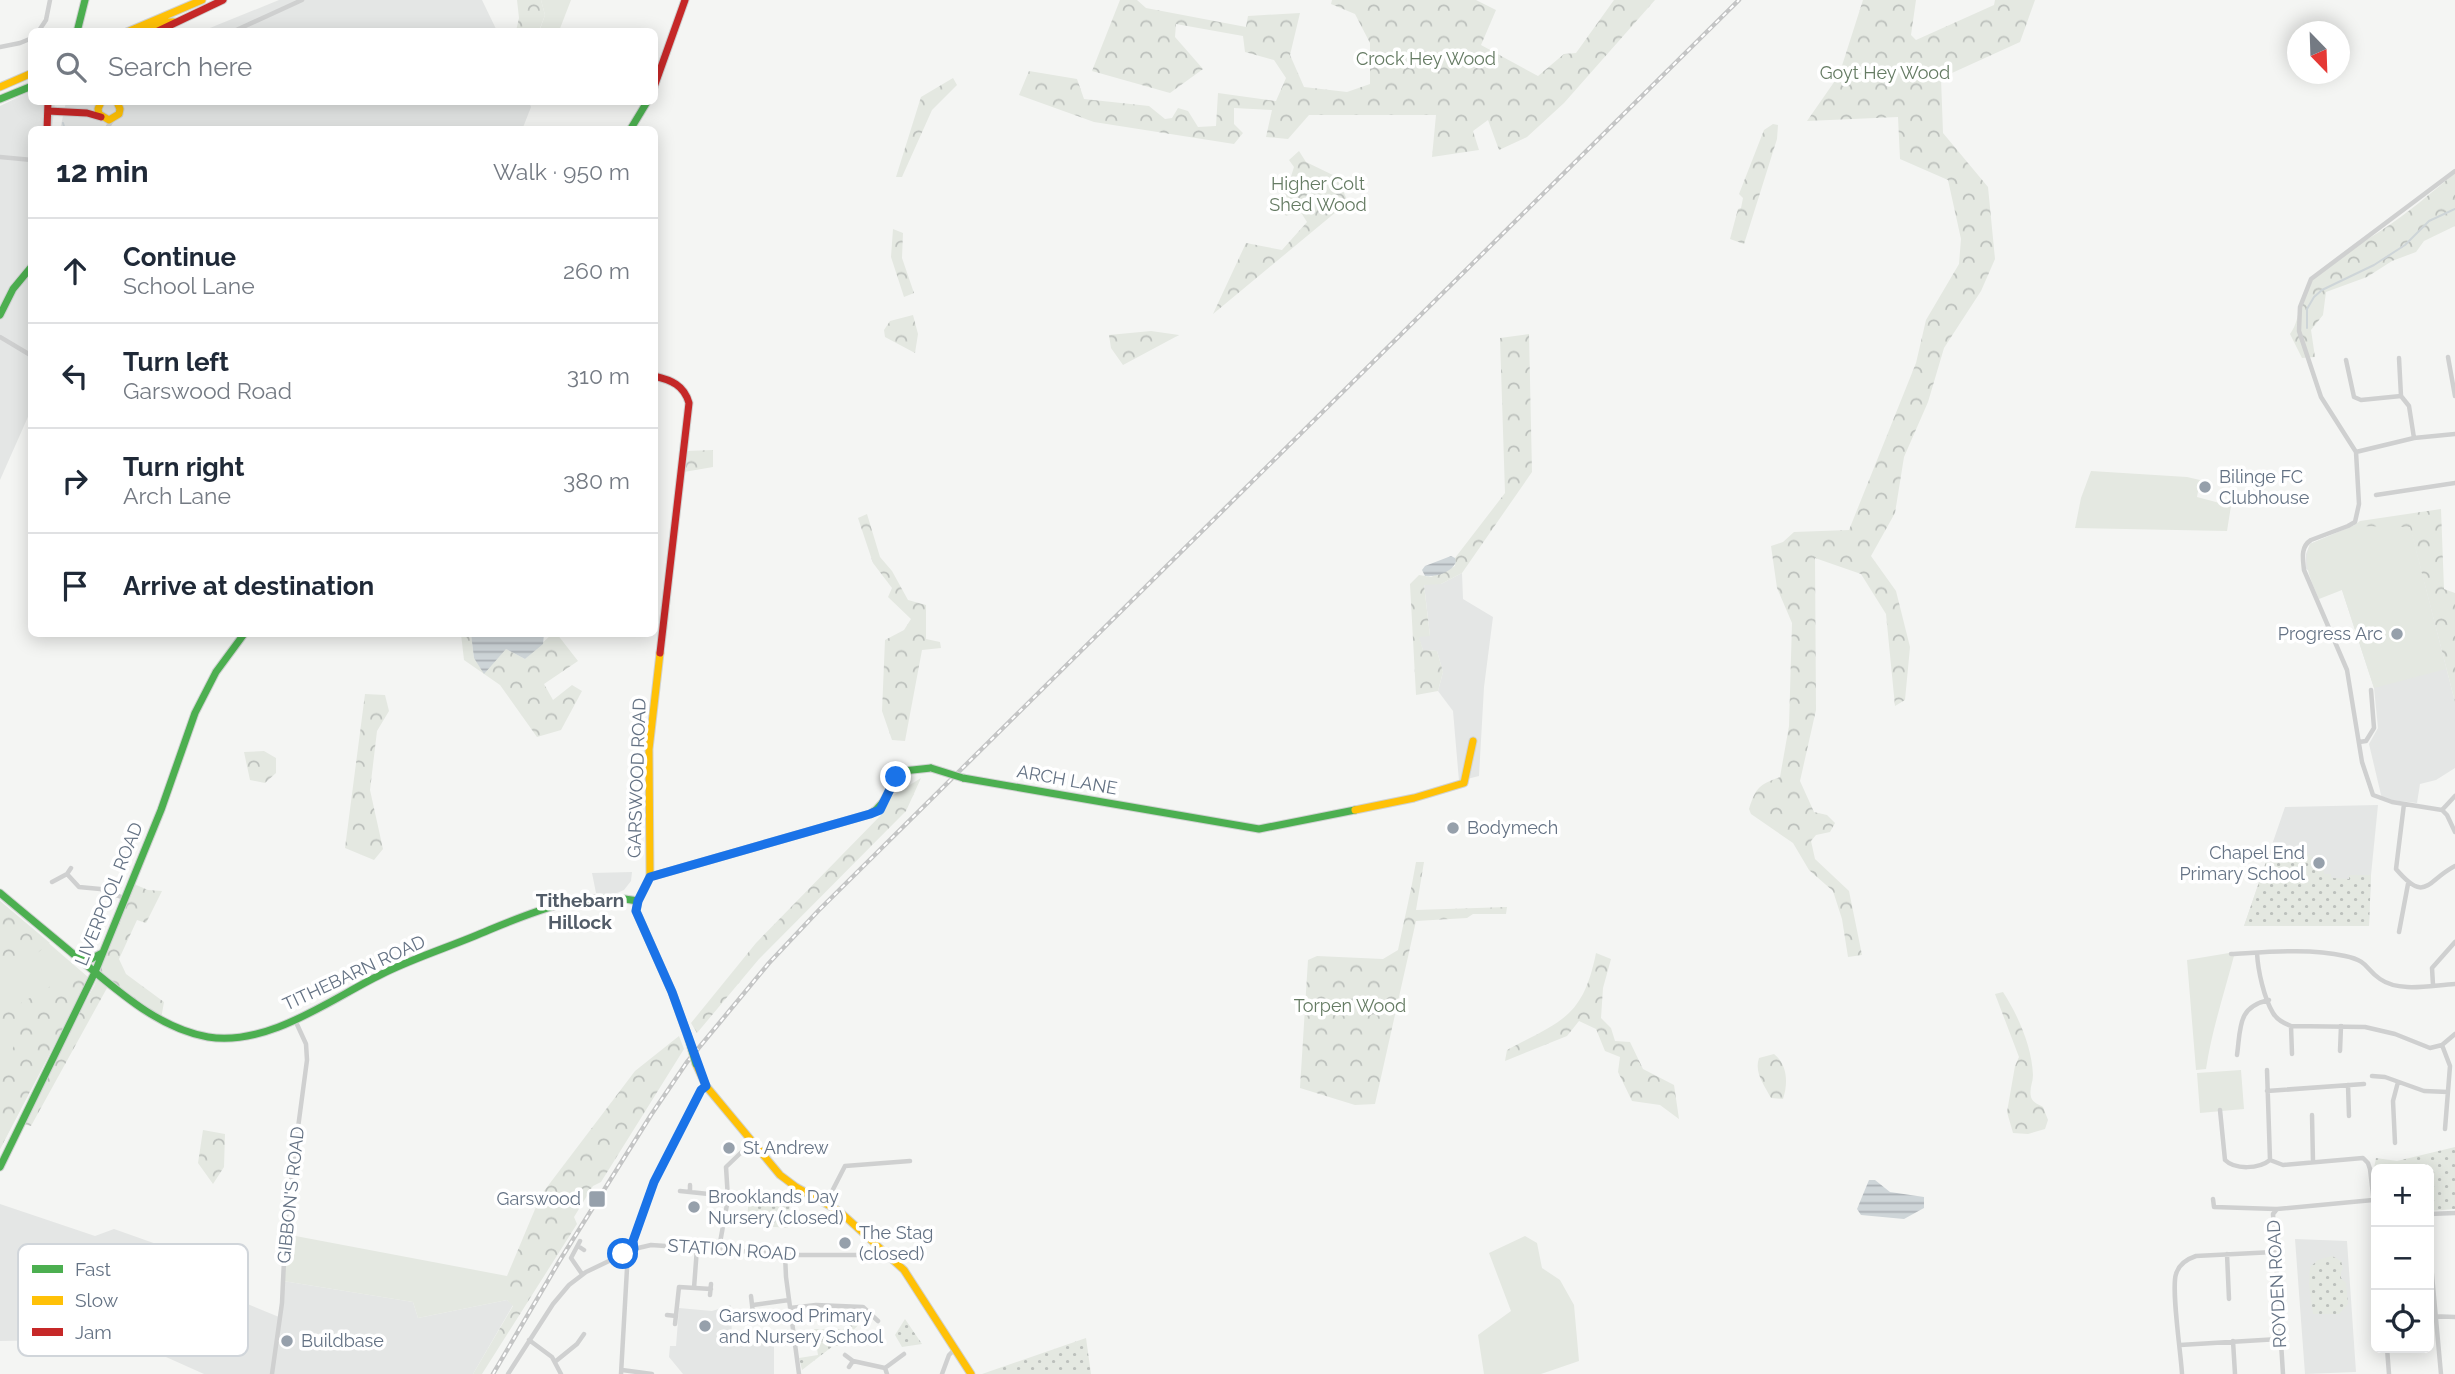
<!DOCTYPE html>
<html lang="en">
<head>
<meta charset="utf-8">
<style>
  :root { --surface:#fff; --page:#f2f2f3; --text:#1f2937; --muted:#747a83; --line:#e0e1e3 }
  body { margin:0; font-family:Raleway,sans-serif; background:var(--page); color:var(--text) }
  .controls { position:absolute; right:21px; bottom:21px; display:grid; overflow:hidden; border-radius:10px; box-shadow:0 4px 18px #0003 }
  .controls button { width:63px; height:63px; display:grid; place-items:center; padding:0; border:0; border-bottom:2px solid var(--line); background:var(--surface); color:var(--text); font:35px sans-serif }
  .compass { position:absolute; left:2287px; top:21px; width:63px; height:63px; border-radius:50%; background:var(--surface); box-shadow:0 4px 18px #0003; rotate:157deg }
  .stop { position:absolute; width:21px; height:21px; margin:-16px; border:5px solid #1a73e8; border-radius:50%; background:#fff }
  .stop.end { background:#1a73e8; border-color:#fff; box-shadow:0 2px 7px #0008 }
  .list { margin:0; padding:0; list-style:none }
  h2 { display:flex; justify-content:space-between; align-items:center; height:91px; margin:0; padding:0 28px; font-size:30px }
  h2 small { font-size:23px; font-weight:400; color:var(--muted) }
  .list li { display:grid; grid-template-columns:46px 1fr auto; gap:21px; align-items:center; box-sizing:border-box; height:105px; padding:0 28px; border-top:2px solid var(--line) }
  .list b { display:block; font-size:26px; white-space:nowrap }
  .list p { margin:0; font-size:23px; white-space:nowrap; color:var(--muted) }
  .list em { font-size:23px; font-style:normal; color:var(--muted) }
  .icon { flex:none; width:38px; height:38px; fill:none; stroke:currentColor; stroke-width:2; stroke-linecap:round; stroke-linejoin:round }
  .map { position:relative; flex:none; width:2455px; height:1374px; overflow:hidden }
  .search { position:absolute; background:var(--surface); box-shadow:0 4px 18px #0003; left:28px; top:28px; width:630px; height:77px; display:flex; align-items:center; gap:18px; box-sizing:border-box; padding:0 24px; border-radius:10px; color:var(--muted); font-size:26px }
  .panel { position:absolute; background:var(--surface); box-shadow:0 4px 18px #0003; left:28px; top:126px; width:630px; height:511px; border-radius:10px }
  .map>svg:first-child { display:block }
  .built { fill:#e4e6e5 }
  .grass { fill:#e4e8e1 }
  .forest { fill:url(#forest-crowns) }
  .park { fill:url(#park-dots) }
  .water { fill:url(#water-rules) }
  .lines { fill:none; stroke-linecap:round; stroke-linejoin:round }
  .stream { stroke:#ced5d8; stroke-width:2 }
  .fast-casing { stroke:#d0d2d2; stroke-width:9 }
  .slow-casing { stroke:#d0d2d2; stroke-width:9 }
  .jam-casing { stroke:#d0d2d2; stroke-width:9 }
  .street { stroke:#cfd0d0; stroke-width:4.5 }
  .fast { stroke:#4caf50; stroke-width:7 }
  .slow { stroke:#ffc107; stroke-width:7 }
  .jam { stroke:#c62828; stroke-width:7 }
  .rail-casing { stroke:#c4c5c5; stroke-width:4.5 }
  .rail { stroke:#fff; stroke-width:2; stroke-dasharray:5; stroke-linecap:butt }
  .fast-bridge-casing { stroke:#d0d2d2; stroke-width:9; stroke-linecap:butt }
  .fast-bridge { stroke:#4caf50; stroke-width:7 }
  .route { stroke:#1a73e8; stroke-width:9 }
  .poi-dot { fill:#96a0ab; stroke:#fff; stroke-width:2.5 }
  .labels { text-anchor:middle; stroke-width:7; stroke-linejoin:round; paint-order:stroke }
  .park-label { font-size:18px; fill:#657b63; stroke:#fff }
  .poi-label { font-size:18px; fill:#647284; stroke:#fff; text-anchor:start }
  .street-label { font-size:18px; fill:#647284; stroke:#fff }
  .neighbourhood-label { font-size:19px; font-weight:bold; fill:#525c68; stroke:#fff }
  .key { fill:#fff; stroke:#d0d5da; stroke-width:2 }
  .key-label { font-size:19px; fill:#647284 }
</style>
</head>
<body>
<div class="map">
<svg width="2455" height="1374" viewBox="0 0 2455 1374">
  <defs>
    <pattern id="forest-crowns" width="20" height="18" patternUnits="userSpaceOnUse" patternTransform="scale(1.75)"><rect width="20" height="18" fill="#e4e8e1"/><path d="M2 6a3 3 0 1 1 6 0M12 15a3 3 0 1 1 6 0" fill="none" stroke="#bcc0bc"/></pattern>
    <pattern id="park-dots" width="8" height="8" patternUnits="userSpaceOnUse" patternTransform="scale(1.75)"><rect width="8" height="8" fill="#e4e8e1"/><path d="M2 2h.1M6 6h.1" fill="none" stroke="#bcc0bc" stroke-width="1.8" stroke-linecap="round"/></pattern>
    <pattern id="water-rules" width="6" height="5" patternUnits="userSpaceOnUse" patternTransform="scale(1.75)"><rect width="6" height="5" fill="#ced5d8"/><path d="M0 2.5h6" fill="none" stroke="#abb1b5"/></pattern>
  </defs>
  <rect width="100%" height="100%" fill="#f4f5f3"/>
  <path class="built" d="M279,0h203l15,31 -297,1z
    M31,91l1,11h23l-3,27 -20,1 -1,280 -31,70v-374z
    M66,102h463l2,5 -9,23h-462z
    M2353,526h57l45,176v66l-19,12 -16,4 -3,19 -35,-4 -13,-55 9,-16 -4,-40 -32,-98 -36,-21v-15l4,-10z
    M1462,573l1,26 30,18 -9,70 -5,89 -20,5 -6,-70 -15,-20 5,-19 -6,-21 -14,-1 -5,-14h12l-6,-52h17z
    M2378,805l-7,70 -2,51h-125l41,-119z
    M632,872l-1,9 -7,9 -7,3h-21l-4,-20z
    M0,1204l95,32 19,-7 48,17 24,33 93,38 4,-36 130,21 5,16 89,-18 6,5 -40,69h-269l-38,-17 -108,-17 -58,1z
    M2295,1239l52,2 9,131 -51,2z
    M731,1305l1,37h42v32h-91l-14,-17 1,-11h6l3,-38 33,3z"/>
  <path class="grass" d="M541,0h30l-12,31 -20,1 6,-17z
    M2091,471l96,6 13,3 -3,17 34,9 -4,25 -152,-3 6,-30z
    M2353,526h57l36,143 -72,19 -32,-98 -23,9c-8,-19 -17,-34 -9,-55z
    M0,901l89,77 -89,171z
    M2235,952c-10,39 -23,77 -29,117l-10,1 -9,-110z
    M2241,1070l3,39 -44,4 -3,-40z
    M285,1234l222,42v24l-89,18 -5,-16 -130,-21z
    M1525,1236l12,7 5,25 18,12 14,25 5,56 -38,13h-57l-6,-39 33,-24 -22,-58z"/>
  <path class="forest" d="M517,0h24l4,15 -6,16h-23l3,-13z
    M1120,0h17l9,8 100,19 2,-11 52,-3 -10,42 14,32 43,5 23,-8v-41l-15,-29 -24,-10 1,-4h144l20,10 -15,35 57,31 26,-22 12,-1 38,-53h41l-91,103 -37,34 -28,13 -11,-30 -15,11 6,19 -47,7 4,-42h-127l-21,24 -22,-2 6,-27 -38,-2v16l9,9 -9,11 -140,-22 -75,-27 10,-24 48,8 7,20 65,7 16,13 7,-1 6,-10 10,3 10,16 18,-1 2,-33 58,8 10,-23 -12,-18 -29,-8 -2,-16 -67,-12 -1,13 28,32 -33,24 -78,-22z
    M1863,0h53l-5,35 5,5 78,-35 1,-5h40l-15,42 -79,36 2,55 45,54 7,72 -14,32 -37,57 -16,54 -24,55 -9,56 -24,43 25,35 14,56 -5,53 -10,6 -9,-92 -25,-40 -46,-16 1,152 -16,71 14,31 13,3 8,8 -5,9 -14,3 -5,6 4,18 34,32 13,64 -14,2 -6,-38 -9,-28 -24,-21 -16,-27 -42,-29 -2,-5c7,-22 10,-24 31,-32l9,-51 3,-103 -15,-35 -6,-42 12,-4 11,-10 55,-2 67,-167 10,-43 33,-56 2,-25 -13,-59 -48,-21 -2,-42 -91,4 32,-46z
    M953,78l4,7 -25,25 -30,67h-6l25,-80z
    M1773,124l5,1 -1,14 -33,105 -14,-5 8,-30 3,-1 2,-10 -4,-4 25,-64z
    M1299,151l7,11 31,15 11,25 -135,112 33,-71 36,7 25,-28 -7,-11 -14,5 -9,-12 11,-18 6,-19 -5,-7z
    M2455,173v53l-31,15 -8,11 -24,9 -25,16 -41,15 -3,23 -12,15 4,27 -13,1 -12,-24c13,-17 5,-38 25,-59 13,-14 49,-33 67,-45 26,-17 49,-37 73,-57z
    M893,229l10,4 -1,25 12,35 -10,4 -13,-40z
    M913,315l5,19 -3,19 -30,-16 -1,-7 6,-9z
    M1151,331l28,4 -56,30 -12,-17 -2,-13z
    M1529,334l3,138 -70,101 -21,11 -17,1 6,51 -11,1 4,13 14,1 6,21 -5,19 -22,4 -6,-111 9,-9 12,2 24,-11v-8l50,-65 -5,-155z
    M713,450v17l-29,5 2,-21z
    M2441,509l3,80 11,4v109l-45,-175 -57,-1 7,-5z
    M867,514l13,43 12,14 16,29 18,5v34l14,3 1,6 -19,2 -17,91 -13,-1 -10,-29 3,-71 19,-10 7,-11 -23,-22 4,-9 -19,-25 -15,-45z
    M461,634h10l3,24 32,-9 19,10 27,-25h5l21,27 -34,23 9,16 19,-15 10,6 -21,39 -24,7 -37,-52 -36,-25z
    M365,694l20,1 4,16 -12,20 -7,59 13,59 -9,11 -29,-12z
    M264,751l12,7v15l-11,10 -15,-3 -6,-28z
    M921,778l-15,33 -147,148 -62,74 -6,-10 65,-80 126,-129 10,-18z
    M1416,862h8l-8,48 91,-3 -1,7h-33l-6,4 -51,3 -41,183 -20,1 -55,-17 8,-128 9,-4 66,3 15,-9c6,-30 13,-58 18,-88z
    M134,884l14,6 14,1 -16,32 -9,-3 -18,39 7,15 38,28 -3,17 -13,-4 -41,-27 -76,138 -12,-3 75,-137z
    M0,901l50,42 -50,39z
    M1596,953l15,6 -8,29 -2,30 10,10 4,13 15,1 13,27 31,16 5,34 -19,-14 -28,-4 -14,-29 2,-15 -15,-6 -9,-22 -17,-8 -12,15 -62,25 2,-11c54,-29 76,-32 89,-97z
    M79,970l10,8 -89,171v-76l15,-29 -9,-16 -6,5v-18z
    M2003,992c15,23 29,55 30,83 0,7 -4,14 -2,22 2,6 7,7 12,10l5,13 -3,9 -17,5 -15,-1 -6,-21 8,-46 4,-9 -24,-63z
    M679,1036l5,13 -83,133 -8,4 -19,31 3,7 -95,150h-9l40,-68 -6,-6v-24l34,-81 94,-124z
    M1774,1054c14,11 14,30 9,45l-12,-1c-7,-13 -17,-26 -12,-40z
    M203,1130l22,4 -1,33 -11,17 -15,-21z"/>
  <path class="park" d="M2270,850l18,4 18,-1 17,13 1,8h7v4l18,1v-4h22l-2,51h-125z
    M2455,1147v62l-26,2v-42h-53v16l-2,-17 2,-10 21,3z
    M749,1190c5,14 24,20 38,14l3,1 -2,23 -41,-3z
    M2332,1256l9,5 2,7 -2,4v6l5,5 2,21 -9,10h-26l-4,-29 1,-18 8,-7z
    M853,1310l10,1 5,4 -30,31h-5l-31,24 -3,-12 19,-3 -4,-26h34l4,-8z
    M905,1319l17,25 -20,3 -7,-12z
    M1086,1338l5,36h-109z"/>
  <path class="water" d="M1451,556l4,2 1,4c-5,11 -20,15 -31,14l-3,-6 3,-4z
    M471,634h73l-1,10 -18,15 -19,-10 -22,25 -10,-16z
    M1869,1180h6l15,12 34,5v11l-20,11 -43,-4 -4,-6z"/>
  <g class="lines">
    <path class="stream" d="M63,123l2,7
      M2307,328v-19l7,-12 8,-7 52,-25 31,-20 24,-24 26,-12"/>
    <defs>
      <path id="fast" d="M77,32l8,-32
        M0,99l32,-13
        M630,130l17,-28
        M0,315l13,-26 19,-23
        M963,778l296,51 96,-19
        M650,877l220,-63c20,-12 17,-30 33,-43l28,-3
        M0,893c26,22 52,43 78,65 38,31 79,70 130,79 62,10 125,-40 178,-65 33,-16 69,-27 103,-42 48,-20 97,-40 149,-29
        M80,959h11l11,-6
        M0,1167l95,-195 66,-162 34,-97 21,-41 28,-38"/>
      <path id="slow" d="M127,32l75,-32
        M143,32l21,-10h10
        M0,87l32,-14
        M101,102l-3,7 1,5 10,6 10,-6 1,-5 -3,-7
        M660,653l-11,96 1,128 -12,24 -2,10 36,81 15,42
        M1355,810l59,-12 50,-15 9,-42
        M696,1064l10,22 74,89 16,12 43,24 65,59 67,104"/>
      <path id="jam" d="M156,32l67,-32
        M654,87l31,-87
        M48,111l39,2 14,4
        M47,130l1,-28
        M654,376c17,4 30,9 35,27l-29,250"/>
    </defs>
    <use href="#fast" class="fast-casing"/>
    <use href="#slow" class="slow-casing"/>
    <use href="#jam" class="jam-casing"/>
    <path class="street" d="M38,32l8,-12 4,-20
      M232,32l70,-32
      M0,47l20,-4 12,-5
      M106,130l6,-10
      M0,157l32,3
      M2455,171l-144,108 -11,28 -1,24 22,66 35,55 3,52 -4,18 -7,4 -37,14c-11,7 -8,19 -7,30l43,100 15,92 11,33 19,7 50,8 5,5 8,17
      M0,337l32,19
      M2448,357l7,39
      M2399,358l2,38 8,10 5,32
      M2346,360l8,37 7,3 40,-4
      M2356,452l58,-14 41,-4
      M2376,495l79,-12
      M2359,742l7,-1 8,-13 -3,-38
      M2404,804l-8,65c30,35 30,12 59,-3
      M2442,810l13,-14
      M67,874l12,13 21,2 24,9
      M52,882l15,-8 4,-6
      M2399,932l9,-48
      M2257,953c1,18 7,45 16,60 4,7 11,10 18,13l74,1 30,7 35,14 12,-3 13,-11
      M2231,954c37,-2 78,-6 114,2 24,5 20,13 35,23 20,14 52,6 75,5
      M2433,985l-1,-17 23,-26
      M2291,1026l1,28
      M2442,1045l8,21 -5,63
      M2340,1051l1,-25
      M2237,1055c4,-28 0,-48 32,-55
      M2267,1070l3,90
      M2372,1076l13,1 39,14 24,1
      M2348,1085l1,31
      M2267,1091l97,-7
      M2220,1110l5,50c10,10 34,9 45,0
      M2312,1115l1,47
      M2395,1143l-2,-42 5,-19
      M2270,1160l13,5 80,-7 5,5 2,6 6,51
      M680,1191l48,5
      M690,1192v-7
      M2213,1199l1,8 62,2
      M826,1203l19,-37 65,-5
      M2429,1214l26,-1
      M580,1241l-9,17 11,16
      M2429,1242l12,132
      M578,1246l6,4
      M719,1248l9,-49 -2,-32 26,-25
      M634,1249l-1,-8 21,-59 47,-92 5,-4
      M785,1254l1,23 13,97
      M2227,1254l2,45
      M694,1288l3,-40
      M710,1295l1,-11
      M751,1296l3,26
      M753,1305l36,-5
      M790,1308l26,-3 47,2 15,14
      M667,1315l9,1
      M2429,1316l26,1
      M675,1324l4,-37 32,2
      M529,1340l23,17 9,17
      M2233,1341l2,33
      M2180,1345l99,-6
      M2387,1348l2,26
      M845,1355l8,6 32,7 2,6
      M556,1361l21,-17 7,-10
      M849,1367l4,-6
      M885,1368l19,-14
      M622,1370l30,4
      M272,1374l10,-71 4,-85 21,-158 -1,-16 -11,-24
      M508,1374l45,-70 16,-19 17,-13 48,-23 17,-4 146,10h78l7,-4
      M621,1374l7,-123
      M942,1374l7,-19 5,-5
      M2182,1374c-1,-20 -11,-85 -6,-100 3,-10 11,-15 20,-18l78,-4
      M2283,1374l-10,-160 4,-5 96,-9"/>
    <use href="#fast" class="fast"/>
    <use href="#slow" class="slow"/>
    <use href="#jam" class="jam"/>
    <defs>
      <path id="rail" d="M493,1374l67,-114 91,-145 36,-53 82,-99 50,-53 920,-910"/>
    </defs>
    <use href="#rail" class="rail-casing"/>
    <use href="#rail" class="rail"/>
    <defs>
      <path id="fast-bridge" d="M931,768l32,10
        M687,1034l9,30"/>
    </defs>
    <use href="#fast-bridge" class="fast-bridge-casing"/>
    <use href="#fast-bridge" class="fast-bridge"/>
  </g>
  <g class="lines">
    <path class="route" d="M623,1254l11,-5 -1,-8 21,-59 47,-92 5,-4 -34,-94 -36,-81 2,-10 12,-24 220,-63 10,-4 16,-33"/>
  </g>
  <g class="poi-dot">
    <circle cx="2205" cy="487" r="7"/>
    <circle cx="2397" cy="634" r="7"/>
    <circle cx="1453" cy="828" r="7"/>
    <circle cx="2319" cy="863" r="7"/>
    <circle cx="729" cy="1148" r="7"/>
    <rect x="588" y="1190" width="18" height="18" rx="3.5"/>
    <circle cx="694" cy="1207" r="7"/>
    <circle cx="845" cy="1243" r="7"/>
    <circle cx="705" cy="1326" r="7"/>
    <circle cx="287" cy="1341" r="7"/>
  </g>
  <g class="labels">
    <g class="park-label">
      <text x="1426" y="65">Crock Hey Wood</text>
      <text x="1885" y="79">Goyt Hey Wood</text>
      <text x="1318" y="190">Higher Colt<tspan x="1318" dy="21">Shed Wood</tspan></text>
      <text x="1350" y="1012">Torpen Wood</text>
    </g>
    <g class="poi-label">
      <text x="2219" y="483">Bilinge FC<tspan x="2219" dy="21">Clubhouse</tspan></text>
      <text x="2383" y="640" text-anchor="end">Progress Arc</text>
      <text x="1467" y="834">Bodymech</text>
      <text x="2305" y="859" text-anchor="end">Chapel End<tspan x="2305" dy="21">Primary School</tspan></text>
      <text x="743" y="1154">St Andrew</text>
      <text x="708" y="1203">Brooklands Day<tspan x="708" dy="21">Nursery (closed)</tspan></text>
      <text x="581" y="1205" text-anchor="end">Garswood</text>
      <text x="859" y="1239">The Stag<tspan x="859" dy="21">(closed)</tspan></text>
      <text x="719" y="1322">Garswood Primary<tspan x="719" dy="21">and Nursery School</tspan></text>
      <text x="301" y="1347">Buildbase</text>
    </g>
    <g class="street-label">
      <text transform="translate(637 778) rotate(-88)" y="6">GARSWOOD ROAD</text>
      <text transform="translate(1067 780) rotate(10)" y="6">ARCH LANE</text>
      <text transform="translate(109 894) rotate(-68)" y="6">LIVERPOOL ROAD</text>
      <text transform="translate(354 973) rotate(-25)" y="6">TITHEBARN ROAD</text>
      <text transform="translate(291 1195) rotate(-84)" y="6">GIBBON'S ROAD</text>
      <text transform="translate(732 1250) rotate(4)" y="6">STATION ROAD</text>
      <text transform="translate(2277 1284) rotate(-93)" y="6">ROYDEN ROAD</text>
    </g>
    <g class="neighbourhood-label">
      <text x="580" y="907">Tithebarn<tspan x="580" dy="22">Hillock</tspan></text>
    </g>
  </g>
  <rect x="18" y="1244" width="230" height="112" rx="10" class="key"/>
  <rect x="32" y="1265" width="31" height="8" fill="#4caf50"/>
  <rect x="32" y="1296" width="31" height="9" fill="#ffc107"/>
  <rect x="32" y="1328" width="31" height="8" fill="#c62828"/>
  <g class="key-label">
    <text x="75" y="1276">Fast</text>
    <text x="75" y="1307">Slow</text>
    <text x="75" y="1339">Jam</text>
  </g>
</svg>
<div class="controls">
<button>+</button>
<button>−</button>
<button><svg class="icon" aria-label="locate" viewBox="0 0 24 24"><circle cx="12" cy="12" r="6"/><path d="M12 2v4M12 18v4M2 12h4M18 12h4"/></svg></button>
</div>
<svg class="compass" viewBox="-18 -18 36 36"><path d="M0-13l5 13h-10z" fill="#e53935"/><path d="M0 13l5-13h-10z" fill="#747a83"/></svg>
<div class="stop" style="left:623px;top:1254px"></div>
<div class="stop end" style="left:896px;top:777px"></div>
<div class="search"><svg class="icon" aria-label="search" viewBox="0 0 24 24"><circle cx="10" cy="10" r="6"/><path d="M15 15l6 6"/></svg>Search here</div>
<section class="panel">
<h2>12 min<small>Walk · 950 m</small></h2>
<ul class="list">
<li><svg class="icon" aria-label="ahead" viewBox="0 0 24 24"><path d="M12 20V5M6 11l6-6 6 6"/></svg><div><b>Continue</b><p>School Lane</p></div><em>260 m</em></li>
<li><svg class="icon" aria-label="left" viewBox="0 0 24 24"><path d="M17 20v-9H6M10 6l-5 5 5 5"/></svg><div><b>Turn left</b><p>Garswood Road</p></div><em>310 m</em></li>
<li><svg class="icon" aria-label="right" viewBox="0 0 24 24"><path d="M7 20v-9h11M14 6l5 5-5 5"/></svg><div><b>Turn right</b><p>Arch Lane</p></div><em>380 m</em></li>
<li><svg class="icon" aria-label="arrive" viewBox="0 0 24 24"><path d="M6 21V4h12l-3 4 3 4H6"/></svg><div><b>Arrive at destination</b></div></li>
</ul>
</section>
</div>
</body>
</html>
